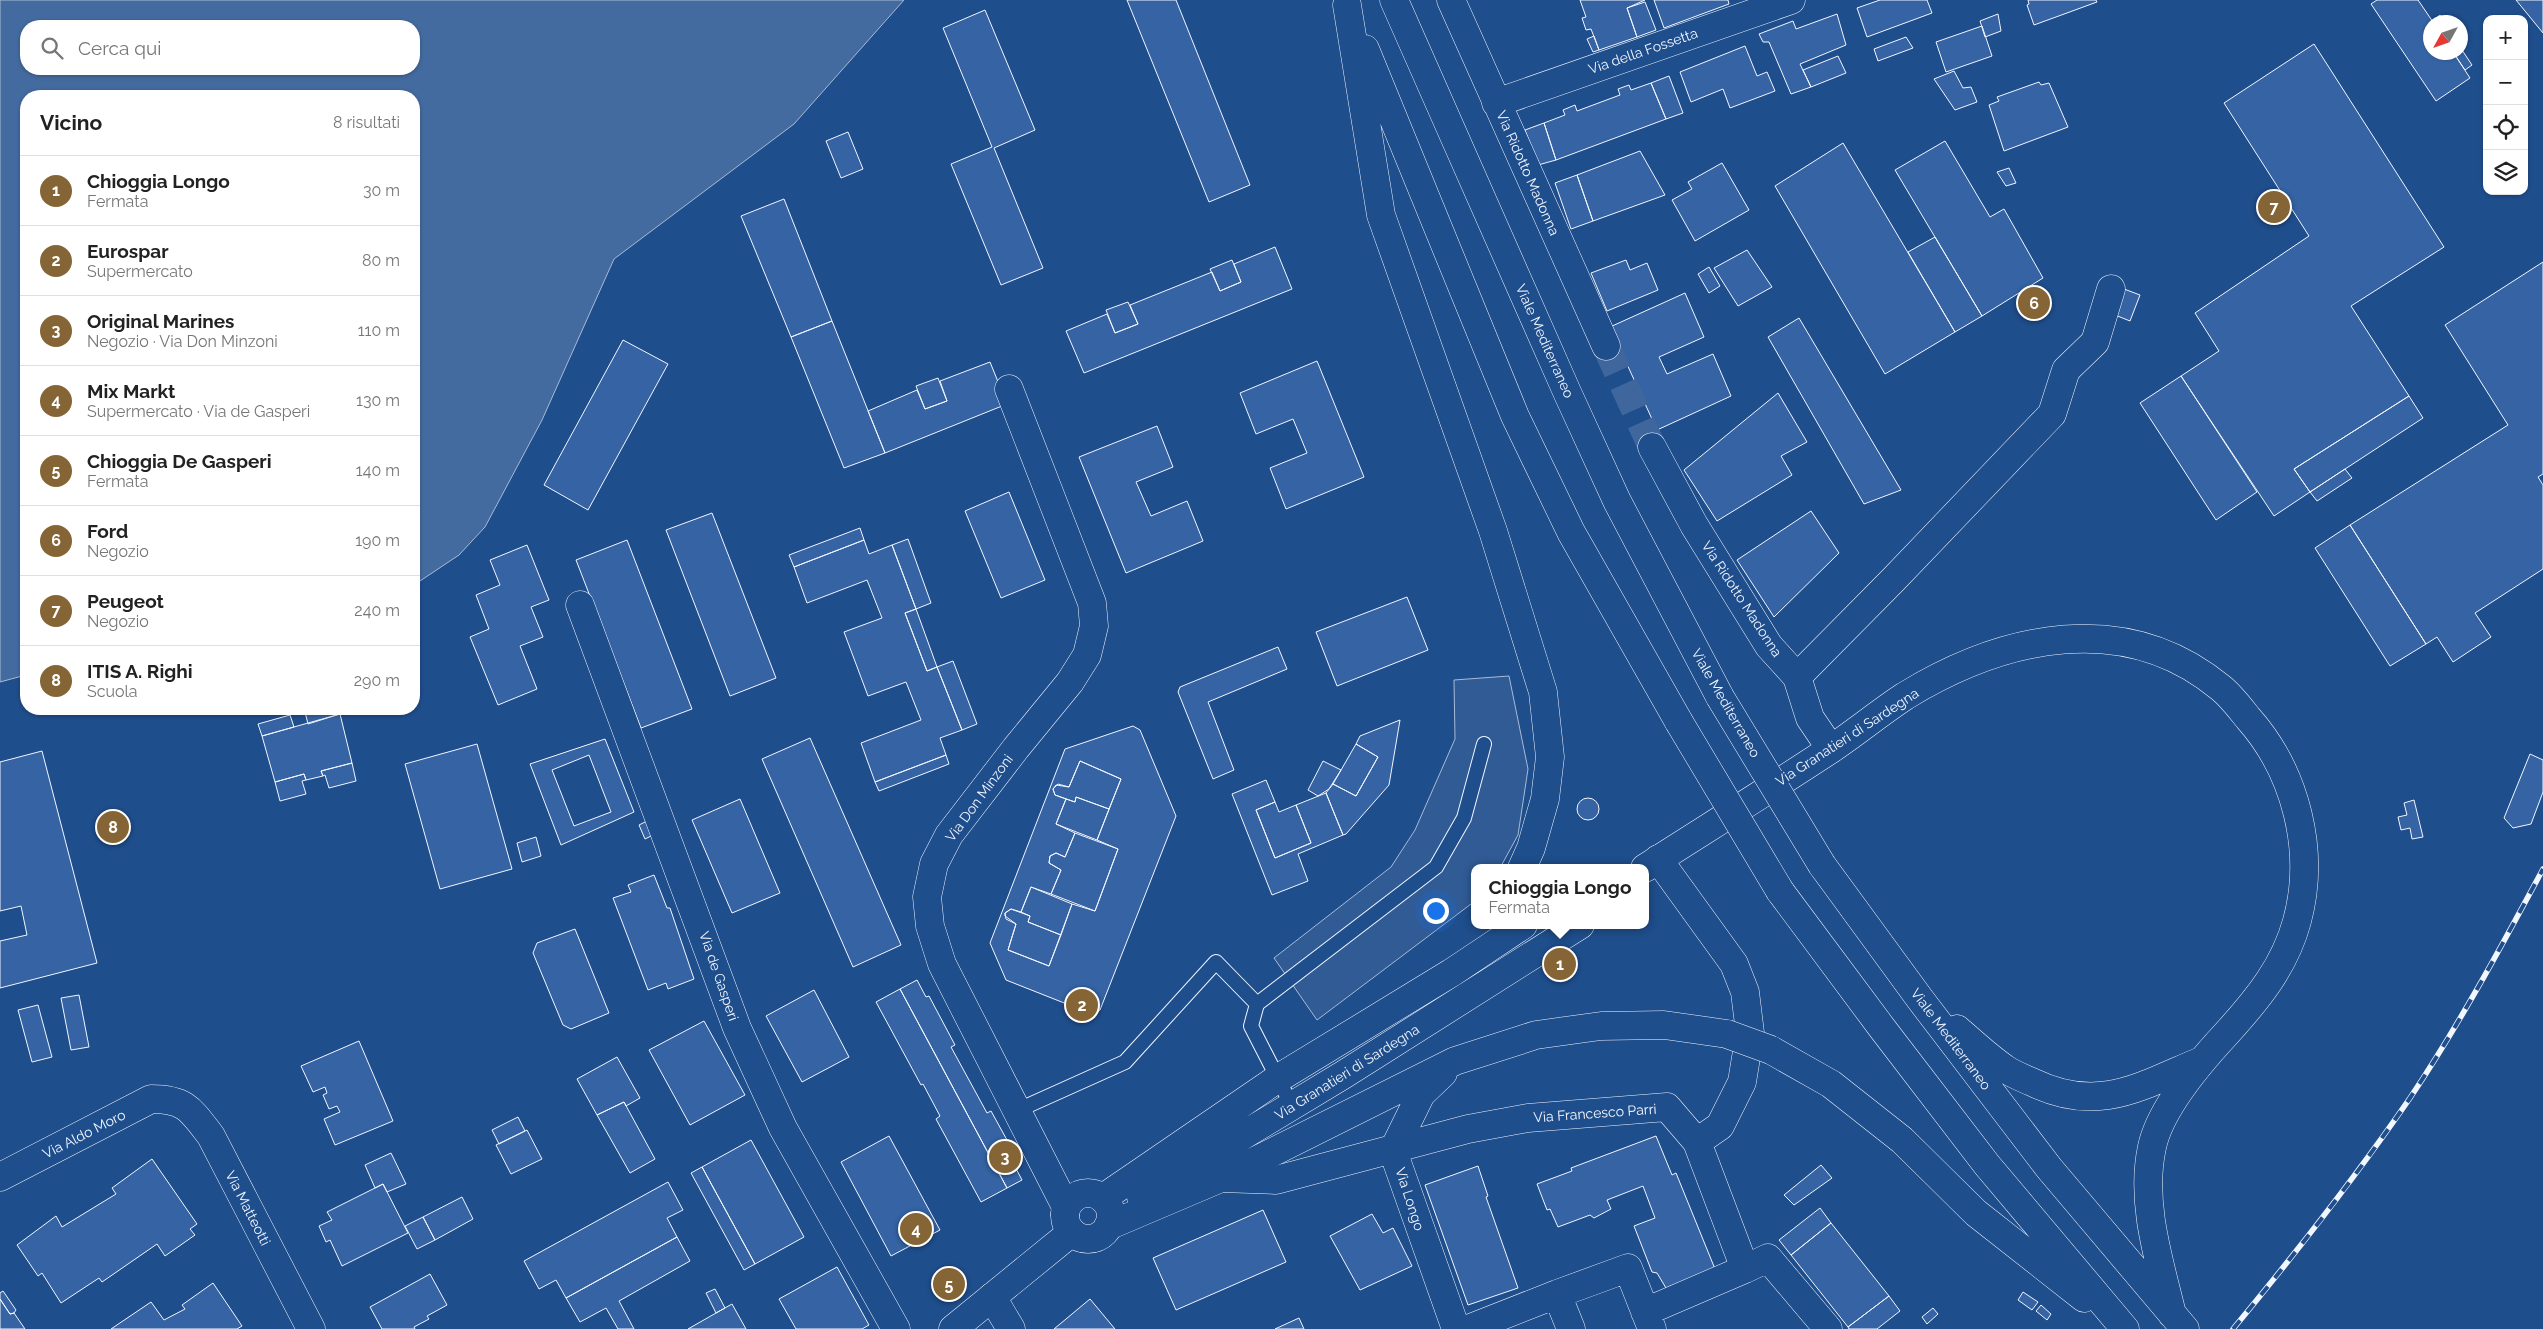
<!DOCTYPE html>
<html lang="it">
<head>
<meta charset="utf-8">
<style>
  :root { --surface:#fff; --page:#f6f6f6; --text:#222; --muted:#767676; --line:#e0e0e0; --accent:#856535 }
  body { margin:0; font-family:Raleway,sans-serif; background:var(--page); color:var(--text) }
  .controls { position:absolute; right:15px; top:15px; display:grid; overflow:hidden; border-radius:10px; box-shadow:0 1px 4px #0004 }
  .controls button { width:45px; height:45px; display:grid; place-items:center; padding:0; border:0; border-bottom:1px solid var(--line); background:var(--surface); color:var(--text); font:25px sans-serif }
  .compass { position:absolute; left:2423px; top:15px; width:45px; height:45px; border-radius:50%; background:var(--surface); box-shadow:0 1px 4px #0004; rotate:230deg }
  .you { position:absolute; left:1435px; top:910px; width:18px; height:18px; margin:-12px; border:4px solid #fff; border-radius:50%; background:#1a73e8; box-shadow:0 0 0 8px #1a73e833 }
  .badge { display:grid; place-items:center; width:32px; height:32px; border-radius:50%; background:var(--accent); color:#fff; font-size:16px; font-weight:700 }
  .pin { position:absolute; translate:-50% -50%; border:2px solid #fff; box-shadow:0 1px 5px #0006 }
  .popup { position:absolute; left:1471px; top:864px; width:178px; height:65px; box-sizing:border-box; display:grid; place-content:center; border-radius:10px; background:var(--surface); filter:drop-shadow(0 1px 4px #0005); font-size:16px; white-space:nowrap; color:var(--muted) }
  .popup b { font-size:19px; color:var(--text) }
  .popup::after { content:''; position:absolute; left:50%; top:100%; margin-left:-10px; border:10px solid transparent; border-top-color:var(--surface) }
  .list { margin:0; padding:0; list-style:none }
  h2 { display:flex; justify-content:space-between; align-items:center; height:65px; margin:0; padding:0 20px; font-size:21px }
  h2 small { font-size:16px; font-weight:400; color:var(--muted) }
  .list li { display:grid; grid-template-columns:32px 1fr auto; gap:15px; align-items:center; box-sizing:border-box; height:70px; padding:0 20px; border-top:1px solid var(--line) }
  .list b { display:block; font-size:19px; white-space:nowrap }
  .list p { margin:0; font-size:16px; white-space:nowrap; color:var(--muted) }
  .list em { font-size:16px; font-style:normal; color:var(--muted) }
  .icon { flex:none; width:28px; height:28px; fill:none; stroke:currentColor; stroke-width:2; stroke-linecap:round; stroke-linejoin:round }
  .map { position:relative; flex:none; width:2543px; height:1329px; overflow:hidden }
  .search { position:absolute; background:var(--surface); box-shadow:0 1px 4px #0004; left:20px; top:20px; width:400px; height:55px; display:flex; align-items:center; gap:12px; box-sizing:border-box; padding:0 18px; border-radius:20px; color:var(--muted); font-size:19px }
  .panel { position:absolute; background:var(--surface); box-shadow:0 1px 4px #0004; left:20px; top:90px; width:400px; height:625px; border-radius:20px }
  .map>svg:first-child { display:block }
  .built { fill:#305b95; stroke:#a8bbd7 }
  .water { fill:#446ba0; stroke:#a8bbd7; fill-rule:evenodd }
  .building { fill:#3563a3; stroke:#f2f6ff; fill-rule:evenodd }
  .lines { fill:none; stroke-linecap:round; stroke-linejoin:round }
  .minor-tunnel { stroke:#3f679d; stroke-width:28; stroke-dasharray:28 14; stroke-linecap:butt }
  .service-casing { stroke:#f2f6ff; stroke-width:16 }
  .minor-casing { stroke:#f2f6ff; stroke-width:29 }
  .tertiary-casing { stroke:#f2f6ff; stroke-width:29 }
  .service { stroke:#1f4e8c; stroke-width:14 }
  .minor { stroke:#1f4e8c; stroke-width:28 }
  .tertiary { stroke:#1f4e8c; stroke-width:28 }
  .rail-casing { stroke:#f2f6ff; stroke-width:5.5 }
  .rail { stroke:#1f4e8c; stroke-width:4; stroke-dasharray:11; stroke-linecap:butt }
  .tertiary-bridge-casing { stroke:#f2f6ff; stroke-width:29; stroke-linecap:butt }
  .tertiary-bridge { stroke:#1f4e8c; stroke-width:28 }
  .labels { text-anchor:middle; stroke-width:4; stroke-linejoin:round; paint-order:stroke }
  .street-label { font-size:14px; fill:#f2f6ff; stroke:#1f4e8c }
</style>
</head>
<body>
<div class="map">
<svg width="2543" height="1329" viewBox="0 0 2543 1329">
  <rect width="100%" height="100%" fill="#1f4e8c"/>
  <path class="built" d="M1509,676l19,93 -10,66 -18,33h-25v33l-158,119 -43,-62 117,-91 24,-37 40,-91 -1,-59z"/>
  <path class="water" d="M0,0h904l-110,124 -180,135 -72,161 -57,107 -26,28 -45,30v-489h-388v579l-26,7zM26,26h388v43h-388z"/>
  <path class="building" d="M1127,0h49l74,185 -41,17z
    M1580,0h65l-18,8 10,29 -38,13 -8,-21 -5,1 -4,-12 4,-1z
    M1654,0h74l1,4 -65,24z
    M1880,0h47l5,13 -65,24 -10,-29z
    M2028,0h68l1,2 -63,23 -7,-20 2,-1z
    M2377,0h41l15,22h-3v30h23l17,26 -34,23 -65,-97z
    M2516,0h27v33z
    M1645,2l11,28 -19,7 -10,-29z
    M985,10l50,120 -41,18 49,120 -42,17 -50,-121 41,-17 -49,-119z
    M1837,14l9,31 -46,19 11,23 -20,7 -22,-52h-6l-4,-8 34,-13 3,8z
    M1998,14l3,17 -16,6 -5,-16z
    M2440,15l5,7h-12l-1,-1z
    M1982,26l10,30 -46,16 -10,-30z
    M1594,36l5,14 -6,2 -6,-13z
    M1906,37l7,11 -35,13 -4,-12z
    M2314,44l130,203 -93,59 58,90 -115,73 16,23 -36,24 -93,-140 38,-25 -24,-38 114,-77 -85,-133z
    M1745,46l12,30 10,-4 8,19 -45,17 -7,-19 -32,13 -11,-30z
    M2460,47l12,18 -7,5 -12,-18h7z
    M1838,56l8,17 -35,14 -8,-17z
    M1954,71l9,17 8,-1 6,15 -22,8 -21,-31z
    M1669,76l14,37 -17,6 -15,-36z
    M2039,82l2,3 8,-2 19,44 -64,24 -15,-46 10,-4 -2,-4z
    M1651,83l15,36 -110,41 -12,-37 21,-8 -2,-5 12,-5 2,6 43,-16 -2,-6 11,-4 2,5z
    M1544,123l12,37 -18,5 -13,-35z
    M848,132l15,37 -22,9 -15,-37z
    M1945,141l45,76 14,-8 39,69 -61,38 -87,-146z
    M1843,143l112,189 -70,42 -110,-188z
    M1640,151l25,44 -72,26 -16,-46z
    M1722,163l27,47 -54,31 -23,-41 20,-11 -4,-7z
    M2009,168l7,15 -10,3 -9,-14z
    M1577,175l16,46 -22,8 -16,-46z
    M784,199l48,122 -41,16 -50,-121z
    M1935,237l47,79 -27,16 -47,-80z
    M1275,247l17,42 -208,84 -18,-42 41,-17 8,19 23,-9 -8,-19 82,-33 8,19 21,-9 -7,-18z
    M1747,250l25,37 -34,19 -24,-38z
    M1232,260l9,22 -21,9 -10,-22z
    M1626,260l4,10 17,-7 11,27 -51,21 -16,-38z
    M2543,262v212l-5,3 5,8v84l-68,44 16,24 -38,25 -16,-25 -11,7 -76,-119 158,-100 -63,-100z
    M1709,267l11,19 -11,7 -11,-19z
    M2124,289l16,6 -10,26 -15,-6z
    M1685,293l19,44 -45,20 8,17 46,-20 18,42 -74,34 -47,-103z
    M1128,302l10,22 -23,9 -9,-23z
    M1799,318l102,172 -37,14 -96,-167z
    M832,321l53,132 -41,15 -53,-131z
    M623,340l45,24 -80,146 -44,-25z
    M1317,361l47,116 -78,32 -16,-41 37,-15 -14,-34 -37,15 -16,-41z
    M990,362l17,42 -122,49 -17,-42 49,-21 8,19 22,-8 -7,-20z
    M2181,376l76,116 -41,28 -76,-117z
    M938,378l9,23 -22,8 -9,-23z
    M1778,393l29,49 -26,14 11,19 -75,46 -33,-51z
    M2409,396l14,22 -113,74 -16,-23z
    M1157,426l16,41 -37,15 15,34 36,-15 16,40 -77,32 -47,-116z
    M2345,469l7,9 -35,23 -7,-9z
    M1009,492l36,88 -44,18 -36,-87z
    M1811,511l28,42 -65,64 -37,-57z
    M712,513l64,165 -46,18 -64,-166z
    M2350,525l76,119 -36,22 -75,-118z
    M860,528l4,12 -70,27 -5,-12z
    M908,539l23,64 -15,6 -24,-64z
    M627,540l65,169 -51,19 -65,-168z
    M864,540l5,14 23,-9 24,64 -11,4 22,58 10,-4 25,63 -22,8 6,17 -71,27 -14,-39 60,-23 -15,-38 -38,14 -24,-64 38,-14 -15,-38 -60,23 -13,-36z
    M527,545l22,55 -18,7 12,30 -23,9 17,43 -39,16 -28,-68 19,-8 -13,-34 24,-10 -10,-25z
    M1407,597l21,53 -91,36 -21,-54z
    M916,609l21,58 -10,4 -22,-58z
    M1278,647l9,22 -79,33 26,68 -21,9 -35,-87 2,-5z
    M953,661l24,63 -15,6 -25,-63z
    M316,709h22l2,5 -32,10 -3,-12z
    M340,714l12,49 -31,8 2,5 -17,4 -2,-6 -29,8 -13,-46z
    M290,715l4,12 -32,9 -4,-12z
    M1400,720l-11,65 -43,49 -3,1 -17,-42 7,-9 23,12 22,-39 -22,-13 4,-8z
    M1133,726l7,4 36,86 -76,194 -8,4 -86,-34 -16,-37 75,-194zM1080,761l41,18 -24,61 21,9 -23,62 -23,-7 -23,62 -41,-16 8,-26 -10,-5 -1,-6 6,-4 10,3 10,-25 20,7 10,-24 -12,-7 1,-7 6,-3 9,4 10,-24 -19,-9 10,-25 -11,-4 -2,-6 5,-5 11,3z
    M810,738l91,207 -48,22 -91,-208z
    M605,739l29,73 -73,33 -31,-81zM589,755l22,57 -37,14 -22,-56z
    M477,744l35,125 -72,20 -35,-125z
    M1356,744l22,13 -22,39 -23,-12z
    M42,751l55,212 -97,25v-47l27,-6 -6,-29 -21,5v-149z
    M2530,754l13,6v32l-12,32 -18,4 -9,-10z
    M946,755l3,9 -70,27 -4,-9z
    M1080,761l41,18 -12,30 -33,-12 -1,5 -20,-7 -2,-6 3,-4 13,2z
    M1323,761l18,9 -12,19 -11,7 -10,-6z
    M352,763l4,18 -27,7 -4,-13 -2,1 -2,-5z
    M304,774l2,6 -4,1 4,13 -26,7 -5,-19z
    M1266,780l9,22 -19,8 19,48 36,-15 -15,-38 30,-12 17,42 -45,19 10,27 -36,14 -40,-101z
    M1076,797l33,12 -12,31 -41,-16 10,-25 9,3z
    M1577 809a11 11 0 1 1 22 0a11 11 0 1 1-22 0Z
    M740,799l40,94 -48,20 -40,-93z
    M2414,800l9,37 -11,2 -2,-11 -9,2 -3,-13 9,-2 -3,-12z
    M1275,802l4,10 17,-7 15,38 -36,15 -19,-48z
    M649,820l6,14 -10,5 -6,-14z
    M1075,833l43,16 -23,62 -44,-17 10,-24 -12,-7 1,-7 6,-3 9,4z
    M536,837l5,19 -19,6 -5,-19z
    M654,875l13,33h3l24,71 -26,10 -2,-6 -18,7 -35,-92 18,-6 -3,-7z
    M1031,887l41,17 -11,31 -33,-13 2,-6 -9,-4z
    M1011,909l19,7 -2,6 33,13 -12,31 -41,-16 8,-26 -11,-8v-3z
    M575,929l34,84 -38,16 -8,-4 -30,-72 4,-10z
    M1568,970l4,5 -12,7 -3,-5z
    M917,980l9,17 3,-1 26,49 -4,2 36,66 4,-2 27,49 -5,3 9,17 -15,8 -107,-199z
    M900,989l107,199 -26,14 -45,-83 4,-3 -17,-32 -2,1 -45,-83z
    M814,990l35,67 -47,25 -36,-66z
    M79,995l10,52 -18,3 -10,-52z
    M38,1005l14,52 -20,5 -14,-52z
    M704,1021l41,74 -55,30 -41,-75z
    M359,1041l34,80 -58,24 -11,-26 16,-7 -3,-6 -8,3 -6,-14 4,-2 -2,-6 -12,5 -12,-26z
    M617,1057l23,41 -14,8 -2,-4 -27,13 -20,-36z
    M624,1102l31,57 -25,14 -33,-58z
    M518,1117l7,14 -26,13 -7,-14z
    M527,1130l15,29 -31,15 -15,-29z
    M889,1136l51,94 -49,26 -50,-94z
    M1656,1136l16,39 4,-2 39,96 -49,19 -9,-15 -5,-1 -18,-46 21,-8 -12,-32 -36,14 4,9 -17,9 -4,-3 -32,12 -8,-18 -3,1 -10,-26 35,-13 -1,-3z
    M751,1140l53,97 -49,27 -53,-97z
    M391,1153l15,31 -19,8 -4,-8 -8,4 -10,-23z
    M152,1159l45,65 -7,5 5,6 -30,21 -8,-12 -55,38 -3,-4 -38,25 -19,-30 -4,3 -21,-31 39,-29 6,11 54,-33 -4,-6z
    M1821,1165l11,13 -38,27 -10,-10z
    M1478,1166l10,30 -2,1 32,91 -50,17 -43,-120z
    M702,1167l53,97 -11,6 -53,-97z
    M668,1182l15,28 -16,8 10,19 -111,61 -10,-18 -17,9 -15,-28z
    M383,1184l25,49 -66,33 -12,-26 -4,2 -7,-16 13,-6 -5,-8z
    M462,1197l11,22 -38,21 -12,-23z
    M1820,1208l11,15 -40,32 -12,-15z
    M1263,1210l23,52 -110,48 -23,-52z
    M1372,1214l11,19 10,-5 19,38 -52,24 -30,-54z
    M423,1217l12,23 -18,9 -12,-23z
    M1831,1223l58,73 -41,31 -57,-72z
    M677,1237l13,24 -71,40 15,28h-16l-12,-21 -26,14 -14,-24z
    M837,1267l32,58 -7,4h-66l-17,-30z
    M430,1274l17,31 -20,11 2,3 -15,8 1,2h-33l-12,-22z
    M213,1283l29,43 -5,3h-126l40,-27 13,18 21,-11 -3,-4z
    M715,1289l10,19 -9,5 -10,-20z
    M3,1291l13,19 -2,3 -4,1 -10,-15v-6z
    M2023,1292l15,10 -6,8 -14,-10z
    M1889,1296l11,15 -23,18h-28l-1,-2z
    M0,1299l10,15 4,-1 11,16h-25z
    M1090,1299l25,30h-61z
    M732,1304l14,25h-58l28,-16z
    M2041,1305l10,9 -4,6 -11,-9z
    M1933,1308l5,6 -11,10 -5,-7z
    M1299,1318l5,11h-29z"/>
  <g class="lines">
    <path class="minor-tunnel" d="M1606,346l46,101"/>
    <defs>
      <path id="service" d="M1292,1106l-41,-80 6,-22 179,-137 28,-49 20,-74
        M1018,1110l107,-48 91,-100 41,42"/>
      <path id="minor" d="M1451,0l155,346
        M1496,103l295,-103
        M1009,389l83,214 2,23 -7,29 -17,27 -54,66 -67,87 -15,29 -7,33 3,29 12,38 124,243 -1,7
        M1652,447l42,78 75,121 28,31 13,41 21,31
        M580,605l157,423 46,100 113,201
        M1797,677l97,-98 158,-165 14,-44 29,-28 16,-53
        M1658,859l76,105 11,28 5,41 -8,49 -22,44 -23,16
        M1393,1151l63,178
        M0,1177l151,-78c35,0 40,11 60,37l100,193
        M1221,1178l55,2 192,-51 60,-11 139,-11 30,35 48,127 23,-11 60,71
        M1557,1294l71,-26 24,61
        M992,1297l19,32
        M1645,1312l100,-43
        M1468,1329l89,-35 14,35"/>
      <path id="tertiary" d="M1394,0l173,392 50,109 103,196
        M1347,5l34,210 112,316 50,161 7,65 -5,42 -14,49 -9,20
        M1365,49l150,367 56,116 108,190
        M1822,865l98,134 129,169 136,161
        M1645,868c61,-39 122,-77 183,-117 26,-17 51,-38 77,-55 98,-60 220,-88 316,-8 10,8 19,20 27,30 48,54 68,133 49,203 -12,45 -40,79 -71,113 -26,28 -66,75 -74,113 -12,55 7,113 20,167
        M1780,891l102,137 105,137 138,164
        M1957,1029c15,13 31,28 47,39 8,6 19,10 28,14 66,32 107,5 169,-21
        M1771,1050l60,34 71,56 74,73 108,85
        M1393,1151l28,-57 22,-21
        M1065 1216a23 23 0 1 1 46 0a23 23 0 1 1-46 0Z
        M1141,1197l202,-122 237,-150
        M1103,1198l174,-119 174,-106 72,-48
        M1108,1226l113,-48 234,-117 81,-26 65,-9 63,-1 63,9
        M953,1329l119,-97"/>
    </defs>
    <use href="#service" class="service-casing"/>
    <use href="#minor" class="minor-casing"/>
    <use href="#tertiary" class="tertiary-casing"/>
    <use href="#service" class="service"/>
    <use href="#minor" class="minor"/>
    <use href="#tertiary" class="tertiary"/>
    <defs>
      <path id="rail" d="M2233,1329c62,-75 122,-151 177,-231 49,-73 91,-151 133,-229"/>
    </defs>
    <use href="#rail" class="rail-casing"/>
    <use href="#rail" class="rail"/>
    <defs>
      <path id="tertiary-bridge" d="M1720,697l102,168
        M1679,722l101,169
        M1727,1034l44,16"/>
    </defs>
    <use href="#tertiary-bridge" class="tertiary-bridge-casing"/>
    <use href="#tertiary-bridge" class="tertiary-bridge"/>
  </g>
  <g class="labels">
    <g class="street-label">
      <text transform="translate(1643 51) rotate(-19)" y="5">Via della Fossetta</text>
      <text transform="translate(1528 173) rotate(66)" y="5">Via Ridotto Madonna</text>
      <text transform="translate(1545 341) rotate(66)" y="5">Viale Mediterraneo</text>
      <text transform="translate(1742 599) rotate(57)" y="5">Via Ridotto Madonna</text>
      <text transform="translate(1726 703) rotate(60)" y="5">Viale Mediterraneo</text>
      <text transform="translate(1847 737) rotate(-33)" y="5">Via Granatieri di Sardegna</text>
      <text transform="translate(979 798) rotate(-54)" y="5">Via Don Minzoni</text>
      <text transform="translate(719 976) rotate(71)" y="5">Via de Gasperi</text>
      <text transform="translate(1951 1039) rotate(53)" y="5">Viale Mediterraneo</text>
      <text transform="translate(1347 1072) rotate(-32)" y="5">Via Granatieri di Sardegna</text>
      <text transform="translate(1595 1113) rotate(-4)" y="5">Via Francesco Parri</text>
      <text transform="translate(84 1134) rotate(-27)" y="5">Via Aldo Moro</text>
      <text transform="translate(1410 1199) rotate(72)" y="5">Via Longo</text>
      <text transform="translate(248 1208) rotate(63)" y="5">Via Matteotti</text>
    </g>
  </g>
</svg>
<div class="controls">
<button>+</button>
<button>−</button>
<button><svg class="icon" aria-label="locate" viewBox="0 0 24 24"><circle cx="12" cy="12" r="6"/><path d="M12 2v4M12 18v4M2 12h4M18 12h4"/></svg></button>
<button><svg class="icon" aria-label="layers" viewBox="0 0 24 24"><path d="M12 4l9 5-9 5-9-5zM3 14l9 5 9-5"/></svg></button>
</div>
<svg class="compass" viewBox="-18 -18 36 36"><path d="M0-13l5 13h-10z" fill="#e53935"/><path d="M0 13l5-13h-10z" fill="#767676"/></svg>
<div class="you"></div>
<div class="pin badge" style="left:1560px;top:964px">1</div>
<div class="popup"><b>Chioggia Longo</b>Fermata</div>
<div class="pin badge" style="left:1082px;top:1005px">2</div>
<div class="pin badge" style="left:1005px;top:1157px">3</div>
<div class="pin badge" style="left:916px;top:1229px">4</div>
<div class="pin badge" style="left:949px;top:1284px">5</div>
<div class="pin badge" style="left:2034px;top:303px">6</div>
<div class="pin badge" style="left:2274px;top:207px">7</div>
<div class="pin badge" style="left:113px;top:827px">8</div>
<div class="search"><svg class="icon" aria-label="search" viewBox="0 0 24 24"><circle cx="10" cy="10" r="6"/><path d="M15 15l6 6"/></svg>Cerca qui</div>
<section class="panel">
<h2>Vicino<small>8 risultati</small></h2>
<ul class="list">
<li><span class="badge">1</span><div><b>Chioggia Longo</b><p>Fermata</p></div><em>30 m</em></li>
<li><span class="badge">2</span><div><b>Eurospar</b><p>Supermercato</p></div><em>80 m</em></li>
<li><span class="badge">3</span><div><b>Original Marines</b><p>Negozio · Via Don Minzoni</p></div><em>110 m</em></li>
<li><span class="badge">4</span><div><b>Mix Markt</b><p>Supermercato · Via de Gasperi</p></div><em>130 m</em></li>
<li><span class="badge">5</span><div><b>Chioggia De Gasperi</b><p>Fermata</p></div><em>140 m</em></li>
<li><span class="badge">6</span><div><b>Ford</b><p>Negozio</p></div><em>190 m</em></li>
<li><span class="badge">7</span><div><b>Peugeot</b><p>Negozio</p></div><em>240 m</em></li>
<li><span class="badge">8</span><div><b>ITIS A. Righi</b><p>Scuola</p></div><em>290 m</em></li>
</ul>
</section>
</div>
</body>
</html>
